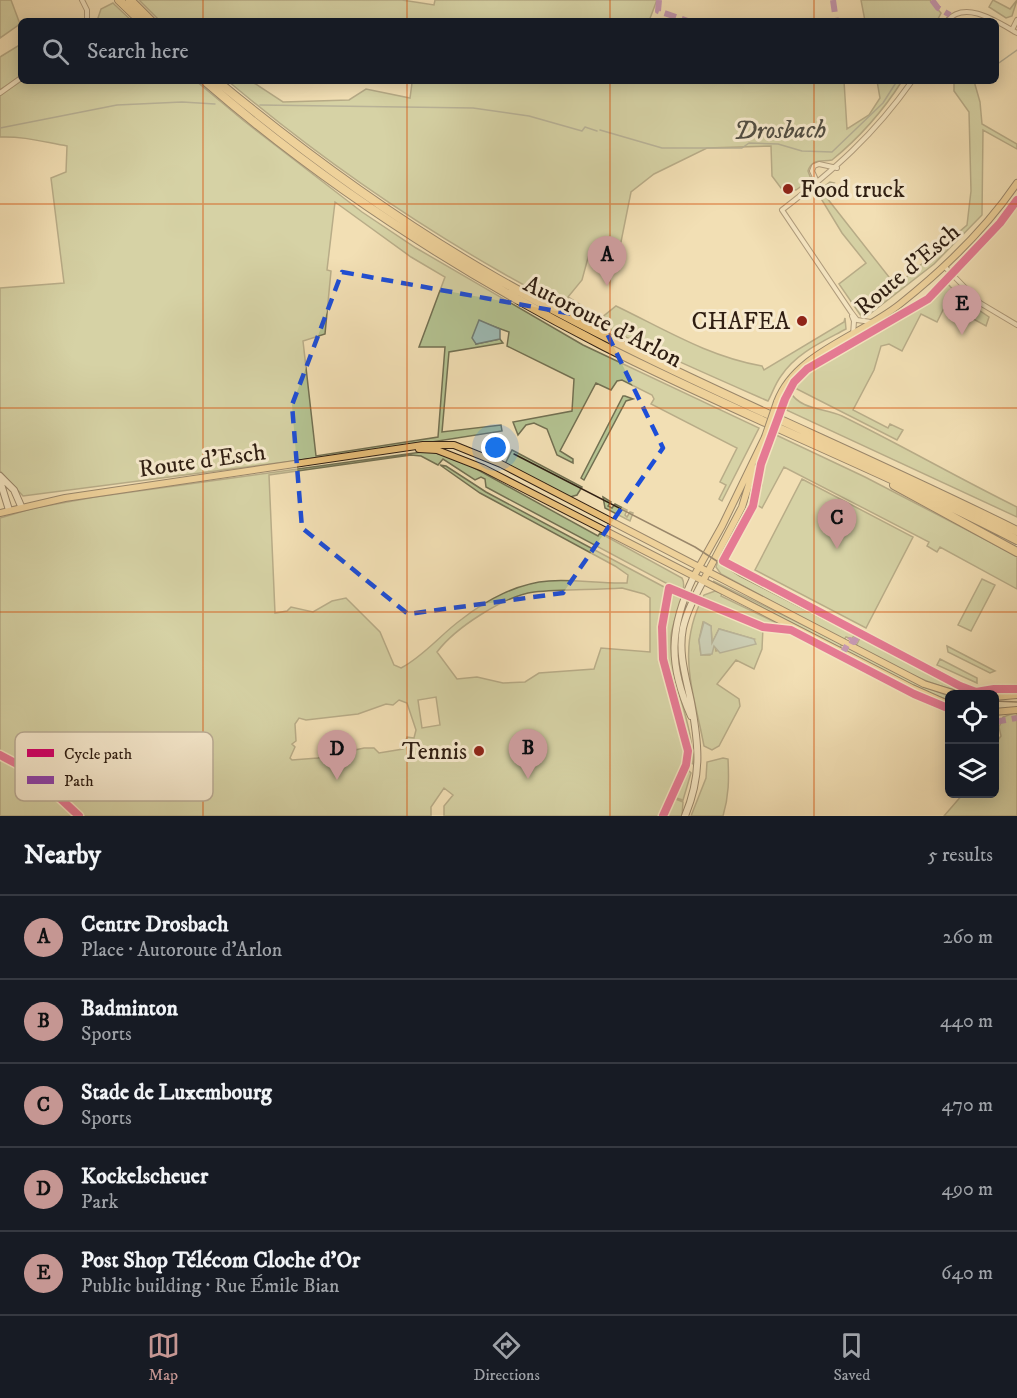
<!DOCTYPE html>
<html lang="en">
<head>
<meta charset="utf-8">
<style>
  :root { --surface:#171b24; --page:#20242c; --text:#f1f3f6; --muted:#9ea1a6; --line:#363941; --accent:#c59692 }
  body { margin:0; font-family:"IM FELL DW Pica",serif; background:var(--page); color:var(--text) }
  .controls { position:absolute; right:18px; bottom:18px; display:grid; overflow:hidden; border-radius:9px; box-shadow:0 3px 15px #0003 }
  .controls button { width:54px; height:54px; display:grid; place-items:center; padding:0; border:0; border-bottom:2px solid var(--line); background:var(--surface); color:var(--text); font:30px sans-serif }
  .you { position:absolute; left:496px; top:448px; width:21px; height:21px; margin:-15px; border:4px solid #fff; border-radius:50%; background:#1a73e8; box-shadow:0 0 0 9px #1a73e833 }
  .badge { display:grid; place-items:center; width:39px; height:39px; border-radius:50%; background:var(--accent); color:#111; font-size:20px; font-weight:700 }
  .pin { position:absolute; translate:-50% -50px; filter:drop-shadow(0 2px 3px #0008) }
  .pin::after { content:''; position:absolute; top:32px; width:21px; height:18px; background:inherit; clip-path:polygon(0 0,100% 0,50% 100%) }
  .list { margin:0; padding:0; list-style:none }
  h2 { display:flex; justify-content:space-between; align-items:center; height:78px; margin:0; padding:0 24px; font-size:26px }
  h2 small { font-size:20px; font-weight:400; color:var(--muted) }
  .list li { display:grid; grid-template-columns:39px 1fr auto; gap:18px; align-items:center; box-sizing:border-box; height:84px; padding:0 24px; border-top:2px solid var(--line) }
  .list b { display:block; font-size:22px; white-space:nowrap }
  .list p { margin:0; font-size:20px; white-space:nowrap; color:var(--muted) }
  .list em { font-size:20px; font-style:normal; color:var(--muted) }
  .icon { flex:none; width:33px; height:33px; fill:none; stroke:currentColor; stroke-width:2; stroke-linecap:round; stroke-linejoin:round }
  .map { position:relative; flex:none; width:1017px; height:816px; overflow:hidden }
  .search { position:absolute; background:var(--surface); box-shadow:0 3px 15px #0003; left:18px; right:18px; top:18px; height:66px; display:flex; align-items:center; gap:15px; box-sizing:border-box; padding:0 21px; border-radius:9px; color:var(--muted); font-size:22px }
  .sheet { height:498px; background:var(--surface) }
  nav { display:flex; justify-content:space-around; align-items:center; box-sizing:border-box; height:84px; border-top:2px solid var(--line); background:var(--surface); font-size:16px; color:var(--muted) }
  nav a { display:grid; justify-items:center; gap:3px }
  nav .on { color:var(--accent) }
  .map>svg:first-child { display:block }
  .green { fill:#b4c392; stroke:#727052; stroke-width:1.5; fill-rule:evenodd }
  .water { fill:#9dbbb5; stroke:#717c74; stroke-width:1.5 }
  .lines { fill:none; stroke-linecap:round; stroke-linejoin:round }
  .stream { stroke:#717c74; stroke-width:1.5 }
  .street-casing { stroke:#604e3a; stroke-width:6 }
  .secondary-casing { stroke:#2f1e12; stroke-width:8 }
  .primary-casing { stroke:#2f1e12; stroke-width:8 }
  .highway-casing { stroke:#2f1e12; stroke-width:10 }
  .street { stroke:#f7eace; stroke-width:4 }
  .secondary { stroke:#f7eace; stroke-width:6 }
  .primary { stroke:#e9c07a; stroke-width:6 }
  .highway { stroke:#e9c07a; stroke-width:8 }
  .tram { stroke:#2f1e12; stroke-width:1.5 }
  .primary-bridge-casing { stroke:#2f1e12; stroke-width:8; stroke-linecap:butt }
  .primary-bridge { stroke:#e9c07a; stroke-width:6 }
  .quiet { stroke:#8e44ad; stroke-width:6; stroke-dasharray:12 6; stroke-linecap:butt }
  .cycleway-casing { stroke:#f7eace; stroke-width:11 }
  .cycleway { stroke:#d6006c; stroke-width:8 }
  .marked { fill:none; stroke:#1d4ed8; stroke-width:4.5; stroke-dasharray:12 8; stroke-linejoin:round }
  .grid { fill:none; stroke:#d6530d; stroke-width:1.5; stroke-opacity:0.55 }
  .poi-dot { fill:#8f2418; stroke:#f7eace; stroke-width:2 }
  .labels { text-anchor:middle; stroke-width:6; stroke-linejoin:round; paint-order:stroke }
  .poi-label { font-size:24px; fill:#2f1e12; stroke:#f7eace; text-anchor:end }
  .street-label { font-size:24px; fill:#2f1e12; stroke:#f7eace }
  .water-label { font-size:26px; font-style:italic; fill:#504d43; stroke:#f7eace }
  .key { fill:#f7eace; stroke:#bbad96; stroke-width:1.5 }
  .key-label { font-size:16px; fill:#2f1e12 }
</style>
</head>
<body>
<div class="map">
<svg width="1017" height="816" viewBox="0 0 1017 816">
  <rect width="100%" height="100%" fill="#f2dfb4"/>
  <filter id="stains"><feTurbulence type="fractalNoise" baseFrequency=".00333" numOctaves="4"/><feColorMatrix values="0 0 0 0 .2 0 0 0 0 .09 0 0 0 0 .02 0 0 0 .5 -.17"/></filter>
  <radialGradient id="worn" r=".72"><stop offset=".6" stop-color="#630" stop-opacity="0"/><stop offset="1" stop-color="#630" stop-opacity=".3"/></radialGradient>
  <path class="green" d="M0,0h11l9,24 -20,14z
    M139,0h263l32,5 1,-5h222l-8,21h-489z
    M861,0h69l11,13 -4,8h-72z
    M993,0l17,9 7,-9 -5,16 -6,2 -17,-11z
    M113,3l2,2 17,16h-35l4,-12z
    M21,44v32l-21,14v-33z
    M21,81h175l48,40 118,91 54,36 167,97 176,83 -37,73 -3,-2 7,-14 -6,-3 17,-34 -86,-44 3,-5 -2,-4 -30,-15 -5,1 -6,9 -15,-7 -36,68 13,8v4l-16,-8 -10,-26 -13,-6 -8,2 -8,10 -5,-13 59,-11 2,-32 -67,-33 2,-14 -30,-11 -3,23 24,-5 3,4 -54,9 -7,80 59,-7 1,6 -109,17 -370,48 -23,-25v-183l64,-5 -13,-105 15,-6 1,-26c-23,-4 -44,-10 -67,-9v-42zM335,202l76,55 34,20 -26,70h26l-7,90 -122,19 -13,-115 22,-7 6,-63 -4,-1z
    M228,81h23l32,21 66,-2 17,-11 44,9 2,-15 -7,-2h439l3,48 22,-14 11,-17 -3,-17h25c-19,30 -43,57 -70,79 -10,2 -20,-2 -24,11l3,8 -15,11 -15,-2 -9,-12 -1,-30 -64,2 -53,26 -23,18 -10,50 -32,12 -7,26 -14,17 33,21 15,-12c48,23 93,51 146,60l2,4 80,-48 1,-4 1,11c-24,13 -50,24 -65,47 -6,8 -9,18 -13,25 -91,-40 -183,-80 -269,-130 -96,-55 -187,-119 -271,-190z
    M954,81h20l6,21 2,22 35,20v5l-34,-19 -1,85 -48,49 -67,52h-6l-22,-32 27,-21 -24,-30 -25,-41 13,-10 4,1 -11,10 73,93 71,-61 4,-34 -2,-79 -15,-21z
    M946,282l15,16 28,19 -3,9 -40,-22 -9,18 -16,-8 -19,37 -13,-7 -8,2 -7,24 -21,40 35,18 2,-4 13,6 -6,10 -104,-53 15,-17 127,-73z
    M790,392c11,18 34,16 52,24 59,29 116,62 175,91v10l-235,-109z
    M623,396h2l8,3 -7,2 -42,79 -3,-2z
    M774,434l91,43 152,79v33l-77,-42 -3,5 -10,-6 2,-4 -145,-75 -22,41 -7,-4 7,-19v-19z
    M512,450l70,37 -5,8 -7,2 -65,-33z
    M429,451l31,9 138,76 2,-3 82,45c7,12 -10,42 -11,58 -2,44 22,84 22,128l-5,-2c3,-34 -16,-64 -22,-96 -5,-25 -1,-46 4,-70l3,-4 7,2 1,-3 -195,-104 -1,-8 -4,-2 -6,3 -32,-21 -5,6 -17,-9 -10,-1 -142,20 6,138 12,-2 4,-4 22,5 19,-11 14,-3 34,34 14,33 7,3c23,-12 40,-34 61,-49 24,-19 56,-36 87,-38 26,-2 52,3 78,2l1,-8 -13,-9 -135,-73 -40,-28 6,1 40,26 180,96 -7,47 2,31 22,65 3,18 -2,15 2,1 -15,32 12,5 -1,14h-238v-10l9,-11 -9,-7 -13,19v9h-431v-298l34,-10 61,-11zM622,588l22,6 6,4v54l-49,-4 -7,21 -55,4 -14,9 -22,1 -26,-6 -20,2 -20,-27c18,-24 67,-56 97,-60 29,-3 59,-2 88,-4zM436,697l4,28 -18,3 -4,-28zM399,700l8,3 9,27 -2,8 -7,-1 -4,12 -24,4 -5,-5h-10l-46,10 -26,2 -2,-2 5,-11 -3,-3 4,-3 -1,-17 4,-6 7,2 52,-6 28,-10 7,1z
    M802,479l111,58 -47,91 -111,-58z
    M603,497l8,5 -3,4 4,2 3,-4 12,6 -2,5 2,2 3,-5 3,1 -3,8 -25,-13z
    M718,560l137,73 -3,6 -6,-2 -2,3 -123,-66 -5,-7z
    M982,579l13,6 -24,46 -13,-6z
    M713,581l129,63 -2,4 -122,-63z
    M715,591l7,2 -1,3 70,34 -28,-3 -1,22 -8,20 -18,-9 -19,24 22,15 1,7 -21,40 -7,4 -8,-4c-10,-54 -29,-97 0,-151zM703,622l8,4 1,17 7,-14 35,10 -38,12 -1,-5 -3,1 -2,8h-9l-2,-15z
    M861,636l101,53 12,4 17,-1 -2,2c-50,0 -90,-26 -133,-48z
    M947,646l48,25 -5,2 -42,-21z
    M848,647l76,40 25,9v4l-22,-7 -81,-42z
    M940,659l37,19v5l-40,-18z
    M1017,712v104h-73l19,-22h31l1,-50 6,-8 -2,-9 4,-10z
    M723,758l5,1c1,20 1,37 -5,57h-32l15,-38 1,-16z
    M687,769l4,4 -8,27 -10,-3z"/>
  <path class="water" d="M479,320l21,9v10l-24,5 -4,-6z
    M704,622l7,4 1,17 7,-14 35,10 2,5 -36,9 -6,-7 -2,8 -11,1 -2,-15z"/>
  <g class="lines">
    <path class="stream" d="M996,65l21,-15
      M260,105l213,3 56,8 53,15 3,-4 12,4
      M0,128l117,-23 65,-3 33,2
      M600,130l62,18h80l7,-5 29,1 24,7 30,1 51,-49 14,-22"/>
    <defs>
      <path id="street" d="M82,0l5,10v11
        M947,21c18,-21 49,0 70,12
        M1012,30l5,-10
        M0,93l21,-15
        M818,184l-6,-13 2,-5 5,-2 18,4
        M944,266l36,37 37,22
        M852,316l2,5 -1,14
        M871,322l-14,-2 -6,-8 -69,-102c52,-40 92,-75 130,-129"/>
      <path id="secondary" d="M0,476l14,14 7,16
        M0,481l9,29
        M691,716c-23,-52 -22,-88 3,-140
        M685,816c17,-41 14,-71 6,-114 -5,-25 -13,-48 -8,-74 4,-17 12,-32 20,-47"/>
      <path id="primary" d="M777,402c18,-49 83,-66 123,-98 44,-35 85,-74 117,-121
        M419,449l18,1 46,18 429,220 38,17
        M0,513l65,-15 358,-53h31l47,19 423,220 32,10
        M694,576l28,-50 43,-89
        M703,581l39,-74 12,-39
        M994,697l23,-2
        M994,712l23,-2"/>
      <path id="highway" d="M119,0l22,21
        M130,0l21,21
        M205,81c121,105 256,192 399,265 136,69 278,124 413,194
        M217,81c88,73 180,140 279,197 168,96 349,167 521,253
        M894,485l123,67"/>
    </defs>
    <use href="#street" class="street-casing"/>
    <use href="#secondary" class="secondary-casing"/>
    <use href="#primary" class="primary-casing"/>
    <use href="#highway" class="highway-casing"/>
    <use href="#street" class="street"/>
    <use href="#secondary" class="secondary"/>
    <use href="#primary" class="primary"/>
    <use href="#highway" class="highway"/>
    <path class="tram" d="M514,454l181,93 45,29 229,118
      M994,701l23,1"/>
    <defs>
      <path id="primary-bridge" d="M765,437l12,-35"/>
    </defs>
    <use href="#primary-bridge" class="primary-bridge-casing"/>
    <use href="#primary-bridge" class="primary-bridge"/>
    <path class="quiet" d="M659,0l-1,11 30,10
      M833,0l3,21
      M932,0l6,8 12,7
      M841,656l9,-16 4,2 5,-8
      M994,722l23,-4"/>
    <defs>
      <path id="cycleway" d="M1017,200l-17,23 -72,76 -121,70 -13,13 -9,17 -24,65 -8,42 -30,55 237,125 16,6 18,-3h23
        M0,755l32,17 47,44
        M663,816l23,-51 2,-14 -25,-92 -1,-32 7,-39 94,39 28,3 123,64 36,15"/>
    </defs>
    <use href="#cycleway" class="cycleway-casing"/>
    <use href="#cycleway" class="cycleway"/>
  </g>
  <path d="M0 0H1017V816H0ZM342,272l258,47 63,129 -100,145 -155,21 -106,-86 -10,-123z" fill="#f2dfb4" fill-opacity=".55" fill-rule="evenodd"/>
  <path class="marked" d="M342,272l258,47 63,129 -100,145 -155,21 -106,-86 -10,-123z"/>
  <path class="grid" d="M203,0v21M407,0v21M610,0v21M814,0v21M203,81v735M407,81v735M610,81v735M814,81v735M0,204h1017M0,408h1017M0,612h1017"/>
  <g class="poi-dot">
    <circle cx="788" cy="189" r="6"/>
    <circle cx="802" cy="321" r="6"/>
    <circle cx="479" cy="751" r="6"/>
  </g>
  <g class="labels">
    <g class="poi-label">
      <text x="800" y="197" text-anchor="start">Food truck</text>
      <text x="790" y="329">CHAFEA</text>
      <text x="467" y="759">Tennis</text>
    </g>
    <g class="street-label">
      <text transform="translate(907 269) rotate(-40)" y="8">Route d'Esch</text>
      <text transform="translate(603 321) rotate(27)" y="8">Autoroute d'Arlon</text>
      <text transform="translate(202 460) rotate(-8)" y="8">Route d'Esch</text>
    </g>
    <g class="water-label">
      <text transform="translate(780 129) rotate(-1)" y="9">Drosbach</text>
    </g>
  </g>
  <rect x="15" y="732" width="198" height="69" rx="9" class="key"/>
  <rect x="27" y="749" width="27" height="8" fill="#d6006c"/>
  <rect x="27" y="776" width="27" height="8" fill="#8e44ad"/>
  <g class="key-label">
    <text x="64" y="759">Cycle path</text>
    <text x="64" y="786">Path</text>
  </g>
  <rect width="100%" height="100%" filter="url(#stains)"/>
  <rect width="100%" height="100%" fill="url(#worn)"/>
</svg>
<div class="controls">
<button><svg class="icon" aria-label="locate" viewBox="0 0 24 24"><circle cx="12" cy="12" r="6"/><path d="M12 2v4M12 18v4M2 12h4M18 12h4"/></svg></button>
<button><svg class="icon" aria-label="layers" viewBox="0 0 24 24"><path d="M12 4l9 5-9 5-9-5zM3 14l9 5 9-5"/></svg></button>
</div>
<div class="you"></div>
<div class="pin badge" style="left:607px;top:286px">A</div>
<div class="pin badge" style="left:528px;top:779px">B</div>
<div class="pin badge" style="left:837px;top:549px">C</div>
<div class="pin badge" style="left:337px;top:780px">D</div>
<div class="pin badge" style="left:962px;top:335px">E</div>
<div class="search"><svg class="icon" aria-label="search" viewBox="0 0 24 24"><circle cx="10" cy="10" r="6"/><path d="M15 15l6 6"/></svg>Search here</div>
</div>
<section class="sheet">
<h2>Nearby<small>5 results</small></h2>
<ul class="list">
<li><span class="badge">A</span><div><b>Centre Drosbach</b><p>Place · Autoroute d'Arlon</p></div><em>260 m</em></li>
<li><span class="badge">B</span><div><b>Badminton</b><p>Sports</p></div><em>440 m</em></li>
<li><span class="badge">C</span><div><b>Stade de Luxembourg</b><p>Sports</p></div><em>470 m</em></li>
<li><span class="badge">D</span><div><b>Kockelscheuer</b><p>Park</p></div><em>490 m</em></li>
<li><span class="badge">E</span><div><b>Post Shop Télécom Cloche d'Or</b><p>Public building · Rue Émile Bian</p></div><em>640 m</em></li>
</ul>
</section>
<nav>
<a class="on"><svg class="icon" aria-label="map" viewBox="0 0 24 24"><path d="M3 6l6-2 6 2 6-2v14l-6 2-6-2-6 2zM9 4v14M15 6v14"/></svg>Map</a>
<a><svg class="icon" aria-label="directions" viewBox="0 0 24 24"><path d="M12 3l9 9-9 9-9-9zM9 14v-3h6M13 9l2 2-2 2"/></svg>Directions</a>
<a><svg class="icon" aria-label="saved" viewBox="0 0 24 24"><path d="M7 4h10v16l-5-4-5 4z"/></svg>Saved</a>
</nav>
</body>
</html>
